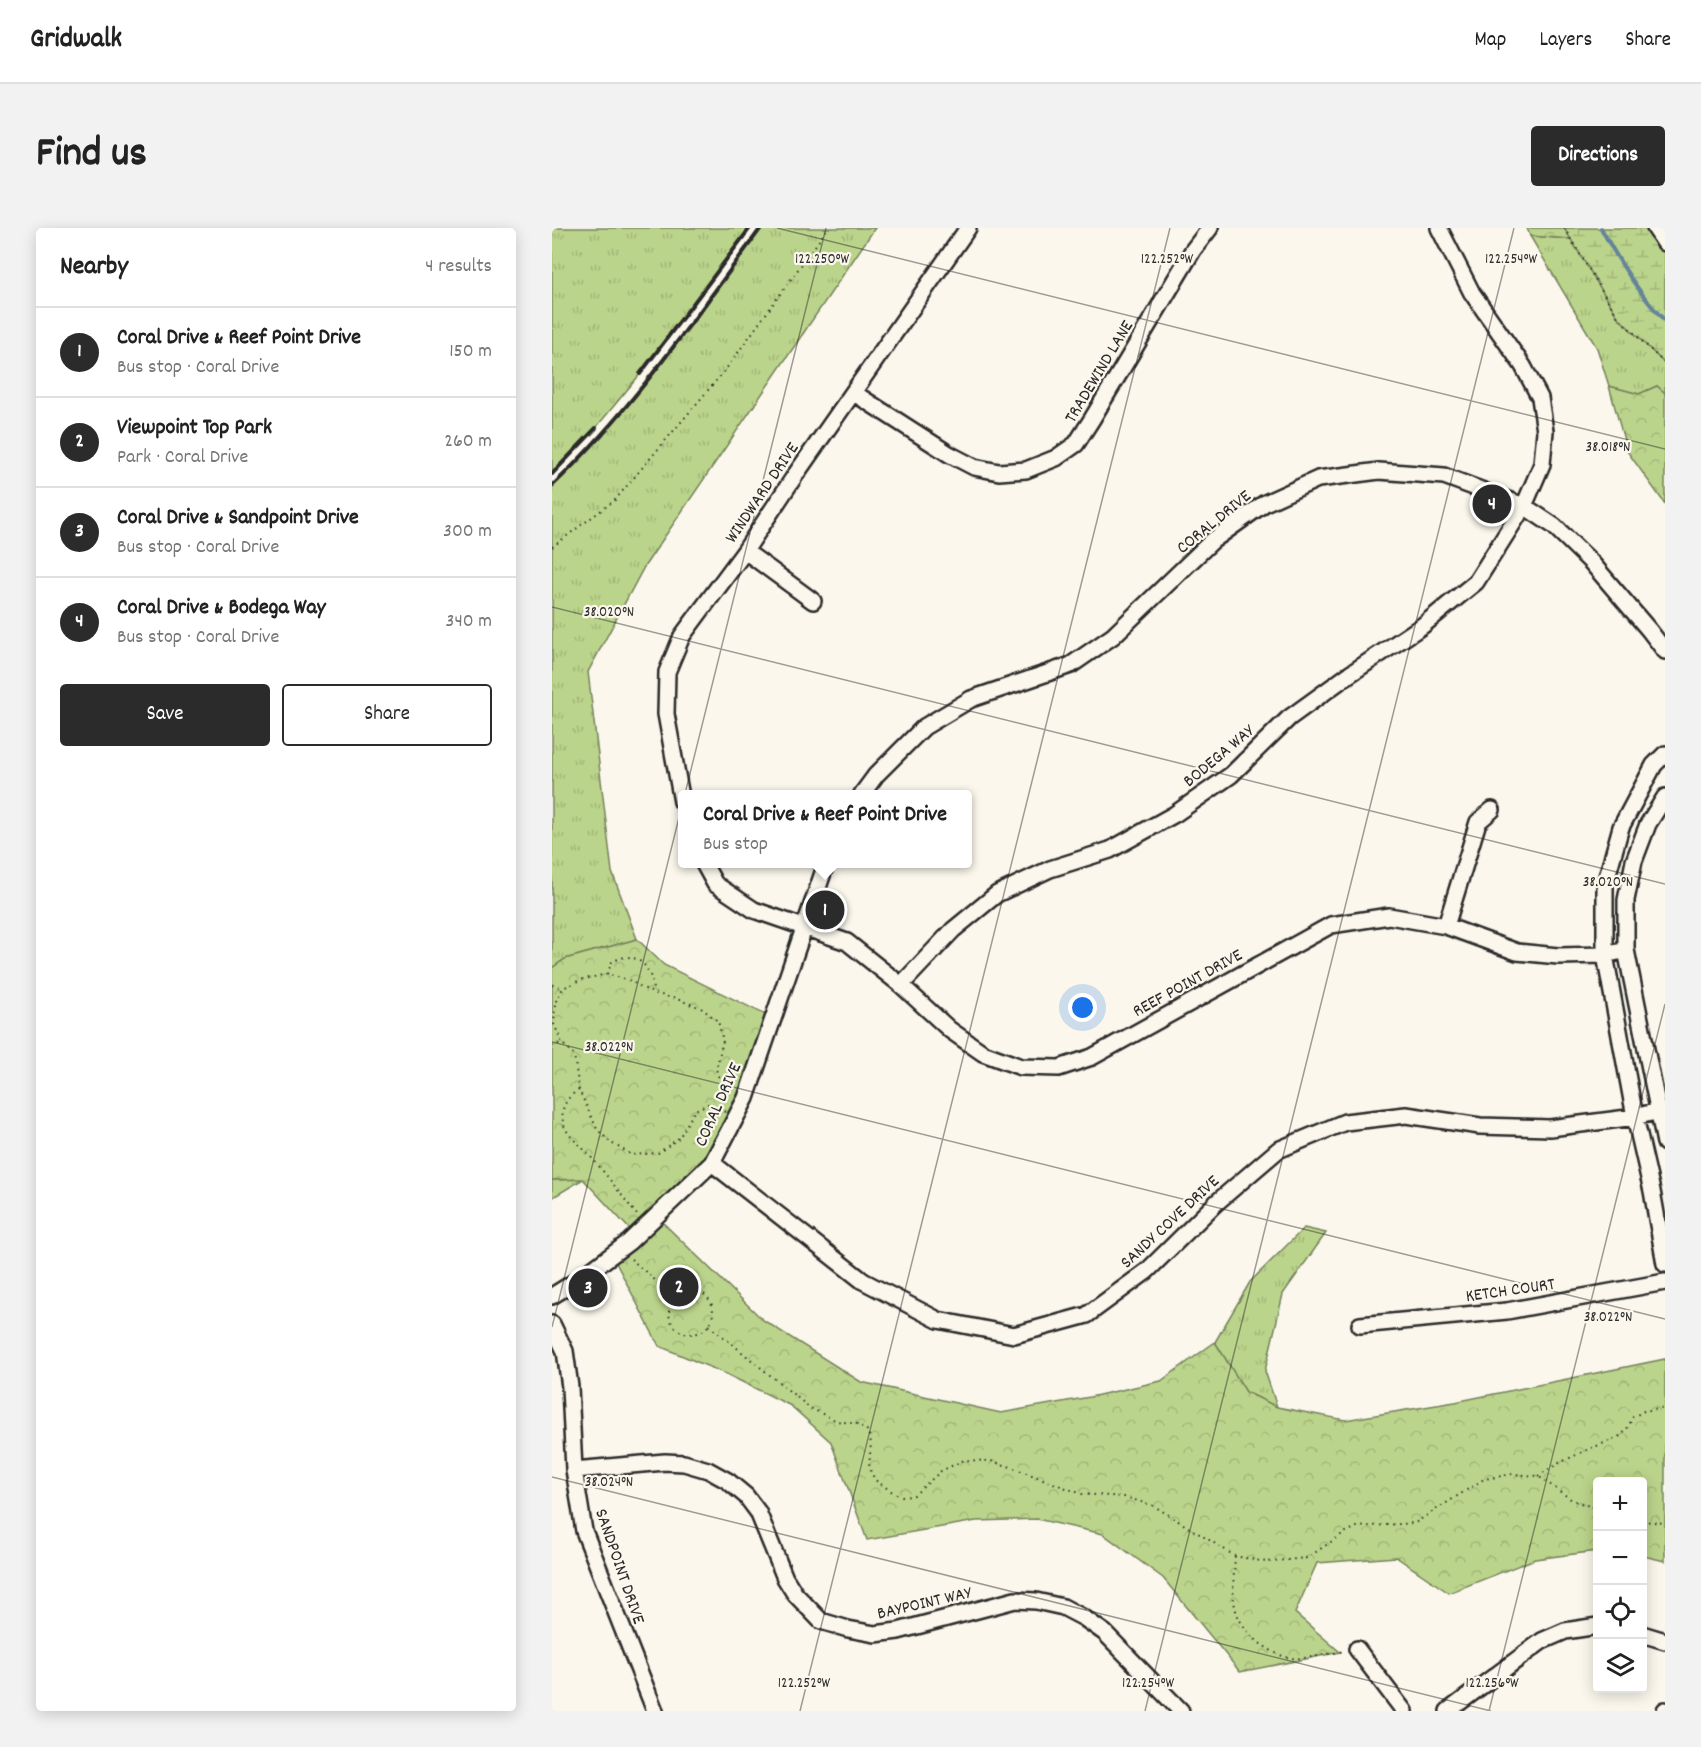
<!DOCTYPE html>
<html lang="en">
<head>
<meta charset="utf-8">
<style>
  :root { --surface:#fff; --page:#f2f2f2; --text:#222; --muted:#767676; --line:#e0e0e0; --accent:#2b2b2b }
  body { margin:0; font-family:Dekko,sans-serif; background:var(--page); color:var(--text) }
  .controls { position:absolute; right:18px; bottom:18px; display:grid; overflow:hidden; border-radius:6px; box-shadow:0 3px 15px #0003 }
  .controls button { width:54px; height:54px; display:grid; place-items:center; padding:0; border:0; border-bottom:2px solid var(--line); background:var(--surface); color:var(--text); font:30px sans-serif }
  .you { position:absolute; left:531px; top:780px; width:21px; height:21px; margin:-15px; border:4px solid #fff; border-radius:50%; background:#1a73e8; box-shadow:0 0 0 9px #1a73e833 }
  .badge { display:grid; place-items:center; width:39px; height:39px; border-radius:50%; background:var(--accent); color:#fff; font-size:20px; font-weight:700 }
  .pin { position:absolute; translate:-50% -50%; border:3px solid #fff; box-shadow:0 2px 6px #0006 }
  .popup { position:absolute; left:126px; top:562px; width:294px; height:78px; box-sizing:border-box; display:grid; place-content:center; border-radius:6px; background:var(--surface); filter:drop-shadow(0 2px 4px #0005); font-size:20px; white-space:nowrap; color:var(--muted) }
  .popup b { font-size:22px; color:var(--text) }
  .popup::after { content:''; position:absolute; left:50%; top:100%; margin-left:-12px; border:12px solid transparent; border-top-color:var(--surface) }
  .list { margin:0; padding:0; list-style:none }
  h2 { display:flex; justify-content:space-between; align-items:center; height:78px; margin:0; padding:0 24px; font-size:26px }
  h2 small { font-size:20px; font-weight:400; color:var(--muted) }
  .list li { display:grid; grid-template-columns:39px 1fr auto; gap:18px; align-items:center; box-sizing:border-box; height:90px; padding:0 24px; border-top:2px solid var(--line) }
  .list b { display:block; font-size:22px; white-space:nowrap }
  .list p { margin:0; font-size:20px; white-space:nowrap; color:var(--muted) }
  .list em { font-size:20px; font-style:normal; color:var(--muted) }
  .actions { display:flex; gap:12px; padding:18px 24px }
  .actions a { flex:1; padding:14px 0; border:2px solid var(--accent); border-radius:6px; text-align:center; font-size:21px; color:var(--accent) }
  .actions .main { background:var(--accent); color:#fff }
  .icon { flex:none; width:33px; height:33px; fill:none; stroke:currentColor; stroke-width:2; stroke-linecap:round; stroke-linejoin:round }
  .map { position:relative; flex:none; width:1113px; height:1483px; overflow:hidden; border-radius:6px }
  header { display:flex; align-items:center; gap:36px; box-sizing:border-box; height:84px; padding:0 30px; background:var(--surface); border-bottom:2px solid var(--line) }
  header strong { font-size:28px }
  nav { display:flex; gap:33px; margin-inline-start:auto; font-size:21px }
  .intro { display:flex; align-items:center; justify-content:space-between; box-sizing:border-box; height:144px; padding:0 36px }
  h1 { margin:0; font-size:42px }
  .button { padding:15px 27px; border-radius:6px; background:var(--accent); color:#fff; font-size:21px; font-weight:700 }
  main { display:flex; gap:36px; padding:0 36px }
  aside { flex:1; background:var(--surface); border-radius:6px; box-shadow:0 3px 15px #0003 }
  .map>svg:first-child { display:block }
  .grass { fill:url(#grass-tufts); stroke:#73805b; stroke-width:1.5 }
  .forest { fill:url(#forest-crowns); stroke:#73805b; stroke-width:1.5 }
  .wetland { fill:url(#wetland-marsh); stroke:#73805b; stroke-width:1.5 }
  .lines { fill:none; stroke-linecap:round; stroke-linejoin:round }
  .stream { stroke:#63849b; stroke-width:4 }
  .minor-casing { stroke:#2b2b2b; stroke-width:20 }
  .path { stroke:#2b2b2b; stroke-width:2; stroke-dasharray:1.5 4.5; stroke-linecap:butt }
  .minor { stroke:#fbf7ec; stroke-width:15 }
  .rail { stroke:#2b2b2b; stroke-width:4 }
  .ticks { fill:none; stroke:#2b2b2b; stroke-width:1.5; stroke-opacity:0.45 }
  .labels { text-anchor:middle; stroke-width:4.5; stroke-linejoin:round; paint-order:stroke }
  .street-label { font-size:18px; fill:#2b2b2b; stroke:#fbf7ec }
  .ticks-label { font-size:15px; text-anchor:middle; fill:#2b2b2b; stroke:#fbf7ec; stroke-width:4.5; stroke-linejoin:round; paint-order:stroke }
</style>
</head>
<body>
<header>
<strong>Gridwalk</strong>
<nav><a>Map</a><a>Layers</a><a>Share</a></nav>
</header>
<div class="intro"><h1>Find us</h1><a class="button">Directions</a></div>
<main>
<aside>
<h2>Nearby<small>4 results</small></h2>
<ul class="list">
<li><span class="badge">1</span><div><b>Coral Drive &amp; Reef Point Drive</b><p>Bus stop · Coral Drive</p></div><em>150 m</em></li>
<li><span class="badge">2</span><div><b>Viewpoint Top Park</b><p>Park · Coral Drive</p></div><em>260 m</em></li>
<li><span class="badge">3</span><div><b>Coral Drive &amp; Sandpoint Drive</b><p>Bus stop · Coral Drive</p></div><em>300 m</em></li>
<li><span class="badge">4</span><div><b>Coral Drive &amp; Bodega Way</b><p>Bus stop · Coral Drive</p></div><em>340 m</em></li>
</ul>
<div class="actions"><a class="main">Save</a><a>Share</a></div>
</aside>
<div class="map">
<svg width="1113" height="1483" viewBox="0 0 1113 1483">
  <defs>
    <pattern id="grass-tufts" width="24" height="20" patternUnits="userSpaceOnUse" patternTransform="scale(1.5)"><rect width="24" height="20" fill="#bbd48b"/><path d="M3 7l-1-3M5 7V3M7 7l1-3M15 17l-1-3M17 17v-4M19 17l1-3" fill="none" stroke="#a1b678"/></pattern>
    <pattern id="forest-crowns" width="20" height="18" patternUnits="userSpaceOnUse" patternTransform="scale(1.5)"><rect width="20" height="18" fill="#bbd48b"/><path d="M2 6a3 3 0 1 1 6 0M12 15a3 3 0 1 1 6 0" fill="none" stroke="#a1b678"/></pattern>
    <pattern id="wetland-marsh" width="20" height="14" patternUnits="userSpaceOnUse" patternTransform="scale(1.5)"><rect width="20" height="14" fill="#bbd48b"/><path d="M1 5h8M5 5V1M11 12h8M15 12V8" fill="none" stroke="#a1b678"/></pattern>
  </defs>
  <rect width="100%" height="100%" fill="#fbf7ec"/>
  <filter id="ink" filterUnits="userSpaceOnUse"><feTurbulence type="fractalNoise" baseFrequency=".0167" numOctaves="2"/><feDisplacementMap in="SourceGraphic" scale="12" xChannelSelector="R" yChannelSelector="G"/><feConvolveMatrix kernelMatrix="1 2 1 2 8 2 1 2 1" color-interpolation-filters="sRGB"/></filter>
  <g filter="url(#ink)">
    <path class="grass" d="M0,0h198l-109,145 -47,57 -42,44z
      M209,0h114l-231,339 -56,105 24,200 25,67 -72,20 -13,9v-482c80,-76 144,-170 209,-258z
      M978,8l41,3 47,78 47,47v29l-8,-7 -18,8 -30,-8 -12,-38z
      M31,951l-31,19v-18z
      M752,1000l22,5 -43,61 -18,77 12,36 -31,-15 -31,-50 35,-60z"/>
    <path class="forest" d="M975,0h37l7,11 -41,-3z
      M1057,158l30,8 18,-8 8,7v111l-38,-53z
      M85,711l27,26 108,53 -60,145 -56,53 107,104 98,62 140,31 89,-16 71,-16 54,-39 31,50 31,15 68,13 110,-18 210,-43v202l-22,-5 -1,-74h-44l-1,69 -62,8 -86,34 -53,-36 -79,6 -22,50 45,39 -100,20 -77,-94 -60,-44 -66,-15 -61,2 -109,19 -36,-98 -40,-36 -65,-32 -67,-28 -47,-91 23,-20 -52,-56 -31,1v-212l13,-9z"/>
    <path class="wetland" d="M1012,0h91l10,15v121l-47,-47z"/>
    <g class="lines">
      <path class="stream" d="M1049,0c18,34 38,66 64,93"/>
      <defs>
        <path id="minor" d="M1103,0l10,15
          M302,165l95,61 25,13 25,5 27,-2 30,-12 20,-14 16,-25 101,-169 17,-22
          M193,323l68,50
          M1113,526l-11,11 -33,62 -16,57v71l30,162 17,74 13,73
          M310,566l14,-19 48,-48 47,-28 100,-34 42,-29 99,-95 53,-38 53,-24 61,-8 65,5 80,30 30,20 37,36 58,68 16,21
          M1113,569l-17,27 -14,37 -8,39v50l39,193
          M130,574l-16,-88 1,-42 15,-36 63,-85 51,-77 172,-246
          M152,636l11,20 39,26 93,32 54,43 49,45 33,23 38,14 38,1 33,-11 239,-132 58,-9 57,10 71,26 41,4 47,-1 21,-5
          M894,698l32,-104 14,-12
          M349,757l52,-55 44,-36 53,-25 60,-19 65,-36 56,-39 58,-57 58,-42 75,-50 54,-44 48,-76 18,-42 3,-33 -5,-33 -17,-32 -51,-73 -33,-65
          M160,935l151,118 75,39 76,15 73,-20 60,-44 69,-68 62,-53 67,-28 61,-7 74,11 70,2 85,-11 23,-6
          M0,1068l29,-18 48,-36 83,-79 34,-65 80,-234
          M0,1096l13,27 5,36 4,83 10,61 71,180
          M808,1097l147,-14 158,-29
          M22,1242l91,-8 19,1 24,7 20,11 18,15 12,16 27,66 10,16 26,27 27,8 27,5 23,-3 117,-31 21,1 27,6 21,11 21,15 76,78
          M1090,1406l23,7
          M805,1421l47,62
          M896,1483l94,-70 23,-10 33,-5
          M1113,1483v-1"/>
      </defs>
      <use href="#minor" class="minor-casing"/>
      <path class="path" d="M1012,0l54,89 47,47
        M0,319l63,-47 111,-131 102,-141
        M55,746l5,-12c4,-2 10,-5 14,-5 19,0 27,19 27,35
        M0,757l11,3
        M0,818l10,-3
        M27,862c-13,7 -20,20 -15,35 4,12 19,22 27,32 16,18 31,39 46,58
        M173,884l-17,-8 -13,6 -16,28 -21,15 -26,2 -21,-12 -14,-14 -18,-39 -5,-35 -12,-12 -8,-19 1,-21 8,-15 17,-8 27,-6 21,6 25,13 24,6 24,9 17,13 5,20 -7,28 2,7 20,8
        M79,1031l43,38
        M117 1084a22 22 0 1 1 44 0a22 22 0 1 1-44 0Z
        M157,1097l101,83 27,13 21,3 10,7 3,12 -2,25 6,12 19,13 11,4 9,-2 27,-24 23,-11 27,1 17,5 74,28 43,3 29,9 81,50 31,6 41,-4 37,-25 13,-6 58,-4 69,-44 29,-5 25,2 34,24 26,9
        M986,1248l21,-13 30,-14 28,-11 9,-7 7,-14 11,-6 21,-3
        M1090,1293l23,2
        M683,1328c-2,38 -8,61 26,88 9,6 18,12 29,14 12,2 42,-5 55,-7"/>
      <use href="#minor" class="minor"/>
      <path class="rail" d="M88,146l110,-146
        M0,246l44,-46
        M0,258c80,-76 144,-170 209,-258"/>
    </g>
  </g>
  <path class="ticks" d="M225,0l888,221M0,379l1113,277M0,814l1113,277M0,1099l274,-1099M0,1249l939,234M248,1483l370,-1483M593,1483l369,-1483M937,1483l176,-707"/>
  <g class="labels">
    <g class="street-label">
      <text transform="translate(546 143) rotate(-59)" y="6">TRADEWIND LANE</text>
      <text transform="translate(209 264) rotate(-56)" y="6">WINDWARD DRIVE</text>
      <text transform="translate(661 293) rotate(-39)" y="6">CORAL DRIVE</text>
      <text transform="translate(666 527) rotate(-40)" y="6">BODEGA WAY</text>
      <text transform="translate(635 754) rotate(-29)" y="6">REEF POINT DRIVE</text>
      <text transform="translate(165 876) rotate(-66)" y="6">CORAL DRIVE</text>
      <text transform="translate(617 993) rotate(-43)" y="6">SANDY COVE DRIVE</text>
      <text transform="translate(958 1061) rotate(-8)" y="6">KETCH COURT</text>
      <text transform="translate(69 1338) rotate(71)" y="6">SANDPOINT DRIVE</text>
      <text transform="translate(372 1374) rotate(-13)" y="6">BAYPOINT WAY</text>
    </g>
  </g>
  <g class="ticks-label">
    <text x="270" y="35">122.250°W</text>
    <text x="615" y="35">122.252°W</text>
    <text x="959" y="35">122.254°W</text>
    <text x="1056" y="223">38.018°N</text>
    <text x="57" y="388">38.020°N</text>
    <text x="1056" y="658">38.020°N</text>
    <text x="57" y="823">38.022°N</text>
    <text x="1056" y="1093">38.022°N</text>
    <text x="57" y="1258">38.024°N</text>
    <text x="252" y="1459">122.252°W</text>
    <text x="596" y="1459">122.254°W</text>
    <text x="940" y="1459">122.256°W</text>
  </g>
</svg>
<div class="controls">
<button>+</button>
<button>−</button>
<button><svg class="icon" aria-label="locate" viewBox="0 0 24 24"><circle cx="12" cy="12" r="6"/><path d="M12 2v4M12 18v4M2 12h4M18 12h4"/></svg></button>
<button><svg class="icon" aria-label="layers" viewBox="0 0 24 24"><path d="M12 4l9 5-9 5-9-5zM3 14l9 5 9-5"/></svg></button>
</div>
<div class="you"></div>
<div class="pin badge" style="left:273px;top:682px">1</div>
<div class="popup"><b>Coral Drive &amp; Reef Point Drive</b>Bus stop</div>
<div class="pin badge" style="left:127px;top:1059px">2</div>
<div class="pin badge" style="left:36px;top:1060px">3</div>
<div class="pin badge" style="left:940px;top:276px">4</div>
</div>
</main>
</body>
</html>
